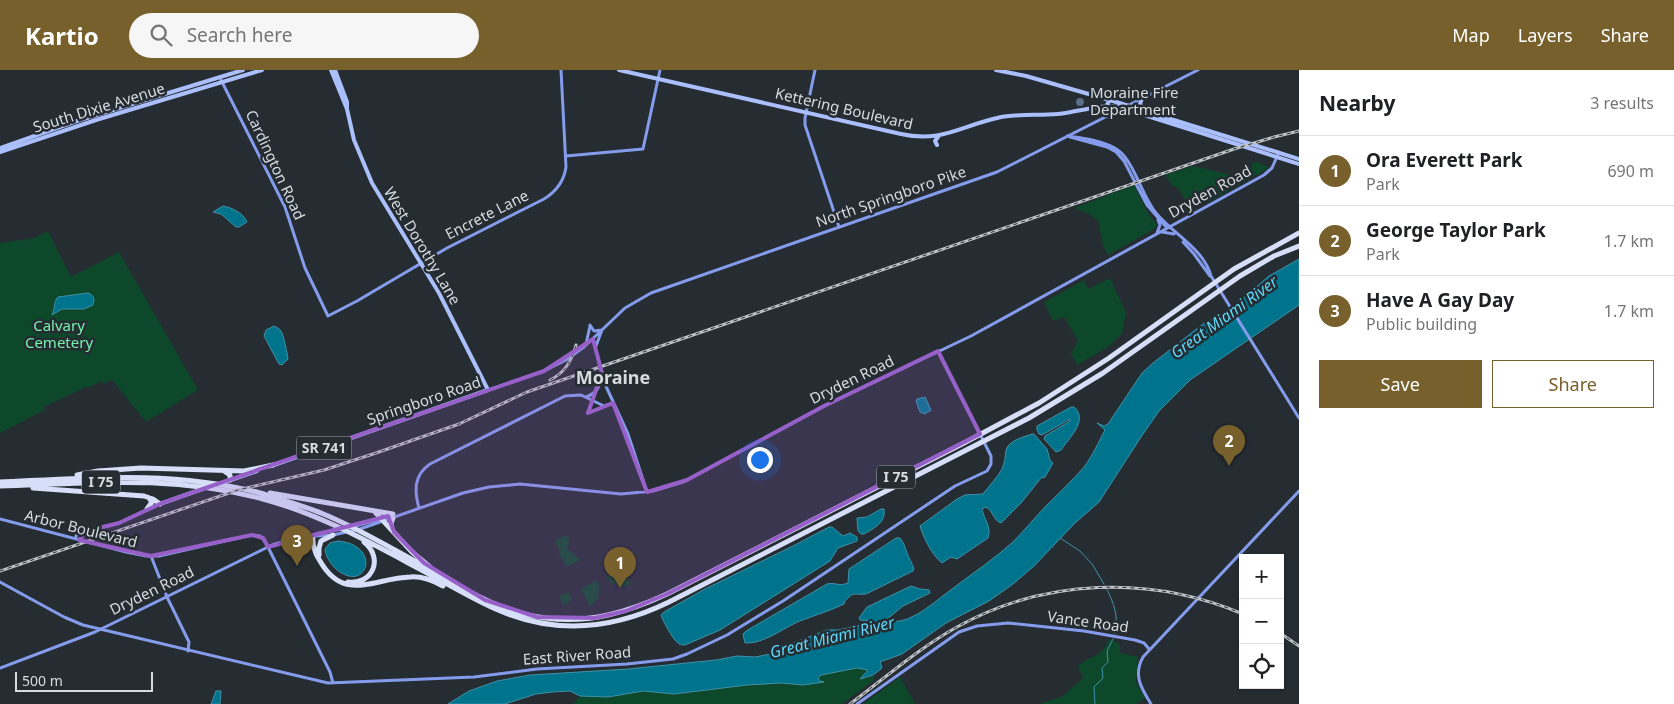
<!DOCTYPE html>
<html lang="en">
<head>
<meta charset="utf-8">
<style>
  :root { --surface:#fff; --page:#f6f6f6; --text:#202124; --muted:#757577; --line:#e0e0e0; --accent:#78602c }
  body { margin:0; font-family:"Noto Sans",sans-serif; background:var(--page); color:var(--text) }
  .controls { position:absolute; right:15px; bottom:15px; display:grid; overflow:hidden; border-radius:0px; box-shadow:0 1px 4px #0004 }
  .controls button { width:45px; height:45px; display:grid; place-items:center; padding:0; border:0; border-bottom:1px solid var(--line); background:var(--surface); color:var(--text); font:25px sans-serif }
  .scale { position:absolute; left:15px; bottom:12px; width:138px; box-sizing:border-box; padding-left:5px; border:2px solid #d7dbdf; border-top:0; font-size:14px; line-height:18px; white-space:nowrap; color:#d7dbdf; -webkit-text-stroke:4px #252c32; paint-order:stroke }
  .you { position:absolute; left:759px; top:389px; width:18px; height:18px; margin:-12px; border:4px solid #fff; border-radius:50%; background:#1a73e8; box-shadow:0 0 0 8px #1a73e833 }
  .badge { display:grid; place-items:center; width:32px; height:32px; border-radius:50%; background:var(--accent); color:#fff; font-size:16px; font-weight:700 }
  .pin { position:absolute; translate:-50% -41px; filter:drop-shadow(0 1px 2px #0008) }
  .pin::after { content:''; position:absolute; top:26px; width:18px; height:15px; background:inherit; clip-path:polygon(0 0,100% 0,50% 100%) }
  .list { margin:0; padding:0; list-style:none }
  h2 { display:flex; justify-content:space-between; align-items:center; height:65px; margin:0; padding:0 20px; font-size:21px }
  h2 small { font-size:16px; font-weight:400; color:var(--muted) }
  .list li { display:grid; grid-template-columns:32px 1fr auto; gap:15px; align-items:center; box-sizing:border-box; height:70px; padding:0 20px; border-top:1px solid var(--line) }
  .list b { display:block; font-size:19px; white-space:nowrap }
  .list p { margin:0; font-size:16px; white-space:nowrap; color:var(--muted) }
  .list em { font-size:16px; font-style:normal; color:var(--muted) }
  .actions { display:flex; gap:10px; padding:15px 20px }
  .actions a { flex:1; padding:11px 0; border:1px solid var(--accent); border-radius:0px; text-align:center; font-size:18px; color:var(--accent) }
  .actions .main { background:var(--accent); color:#fff }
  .icon { flex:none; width:28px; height:28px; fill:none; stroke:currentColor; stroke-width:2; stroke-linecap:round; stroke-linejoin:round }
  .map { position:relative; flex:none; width:1299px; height:634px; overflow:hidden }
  header { display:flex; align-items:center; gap:30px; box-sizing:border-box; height:70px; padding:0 25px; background:var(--accent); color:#fff }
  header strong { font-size:24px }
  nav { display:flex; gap:28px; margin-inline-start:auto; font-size:18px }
  .search { width:350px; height:45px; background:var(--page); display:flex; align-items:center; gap:12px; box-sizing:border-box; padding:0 18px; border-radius:28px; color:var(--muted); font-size:19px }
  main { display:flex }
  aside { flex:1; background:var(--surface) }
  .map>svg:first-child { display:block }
  .green { fill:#0e482b }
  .water { fill:#00738d; stroke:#4092a6 }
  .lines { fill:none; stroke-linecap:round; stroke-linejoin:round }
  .stream { stroke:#4092a6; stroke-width:1 }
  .secondary { stroke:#859cec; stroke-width:3 }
  .primary { stroke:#acbffd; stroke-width:4 }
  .highway { stroke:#d7dff8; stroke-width:5 }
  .rail-casing { stroke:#bec2c6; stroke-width:3 }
  .rail { stroke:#252c32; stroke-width:1; stroke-dasharray:4; stroke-linecap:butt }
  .marked { fill:#9760c9; fill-opacity:0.2; stroke:#9760c9; stroke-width:4; stroke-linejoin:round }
  .service-dot { fill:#5c6f8a; stroke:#252c32; stroke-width:2 }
  .labels { text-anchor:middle; stroke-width:5; stroke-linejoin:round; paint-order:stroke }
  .shield { fill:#252c32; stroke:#a2a6ab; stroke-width:1 }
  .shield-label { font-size:14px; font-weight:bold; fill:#d7dbdf }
  .poi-label { font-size:15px; fill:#d7dbdf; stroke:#252c32; text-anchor:start }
  .street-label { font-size:15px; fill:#d7dbdf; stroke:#252c32 }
  .park-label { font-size:15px; fill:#77f1ac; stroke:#252c32 }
  .water-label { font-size:16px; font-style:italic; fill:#5cd6f9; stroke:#252c32 }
  .quarter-label { font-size:18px; font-weight:bold; fill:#d7dbdf; stroke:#252c32 }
</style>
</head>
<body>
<header>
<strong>Kartio</strong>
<div class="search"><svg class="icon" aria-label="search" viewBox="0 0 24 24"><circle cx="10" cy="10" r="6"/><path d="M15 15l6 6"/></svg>Search here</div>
<nav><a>Map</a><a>Layers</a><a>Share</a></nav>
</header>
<main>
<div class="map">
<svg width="1299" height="634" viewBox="0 0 1299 634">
  <rect width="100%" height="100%" fill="#252c32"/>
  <path class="green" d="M1256,92l11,4v3l-58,33 -6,-6 -14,9 -12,-18 -5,-1 -7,-11 28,-9 47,11 11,-6 1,-7z
    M1134,115l15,30 8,9 -3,5 -46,26 -5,-9 -5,-25 -9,-7 -15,-6z
    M48,161l23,46 48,-25 79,138 -52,32 -34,-42 -9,4 -1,-3 -15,7 -1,-1 -43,20 2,3 -45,23v-190l35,-5z
    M1110,208l16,35 -4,21 -14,13 -31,18 -6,-11 7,-13 -14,-24 -11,4 -9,-19 40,-22 4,9z
    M567,465l2,6 -2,9 5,2 8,8 -13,7 -9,-15 2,-1 -5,-10z
    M622,498l9,16 -9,3 -12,-5 -4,-6z
    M597,510c4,11 3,19 -7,26l-9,-17z
    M568,522l4,8 -9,5 -4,-9z
    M1108,569l12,5v9l18,4 -2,25 9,16 -9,6h-94v-1l21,-7 20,-18 -5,-12c13,-11 26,-9 30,-27z
    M857,598l11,2 -7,8 12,-3 1,5 -32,24h-269l7,-8 28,1 35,-6 31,3 73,-9 35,-2 21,2 17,-4 -2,-4 3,-2z
    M900,607l15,27h-52z"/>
  <path class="water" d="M223,136c10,2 20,7 24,16l-8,5h-3l-15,-13 -8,-2z
    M1299,189v46l-109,75 -31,31 -18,26 -42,65 -24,21 -41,43 -21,18 -24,17 -43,22 -44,31 -22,8 2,5 -1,2 -8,6 -13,4 8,-9 -11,-2 -36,7 -3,3 2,3 4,1 -21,3 -21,-2 -35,2 -73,9 -31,-3 -35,6 -28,-1 -10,-5 -18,1 -16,2 -31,10h-57l21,-13 28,-10 33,-6 98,-6 88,-9 21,-4 18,1 21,-4 3,-4 6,-3 42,-16h11l33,-7 -1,-2 -10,-1 -1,-2 8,-11 44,-21 9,3 9,1 1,3 -27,13 -17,14c22,8 49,-19 66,-31 21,-16 42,-30 61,-47 12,-12 22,-25 34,-37 12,-12 25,-24 37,-38 9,-12 14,-24 21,-37l-8,-7 7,3 4,-2 34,-51 11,-10 50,-39 12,-6 25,-17 29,-25z
    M88,223c6,2 7,6 5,12l-9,4h-22l-10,6c3,-6 2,-15 6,-18z
    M274,256c2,1 6,3 7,5 2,2 7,25 7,28l-6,6 -3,-1 -15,-28 2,-6z
    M925,327l6,13 -6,4 -5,-2 -4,-11 1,-2z
    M1071,337h3c15,13 -5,31 -13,43l-5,2 -12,-13 1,-3 25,-15v-2l-28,16 -3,-1 -2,-4v-4z
    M1032,364h2l13,15 3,11 3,3 -8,14 -4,1 -20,25 -20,20c-7,-2 -8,-12 -15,-16l-4,2c2,11 10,17 6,29l-31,21 -6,-2 -9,6c-10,-8 -18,-24 -22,-37l37,-27 8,-4 18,-1c6,-8 14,-16 19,-25 3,-7 3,-12 4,-19 3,-10 18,-13 26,-16z
    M881,439h3c2,14 -10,19 -20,25h-3l-3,-3 -1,-13 10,-1z
    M829,457h3l11,9 7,-3 7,4v4l-19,7 -8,13 -110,69 -35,15c-4,0 -5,0 -8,-3 -5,-4 -14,-21 -16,-27l3,-3 41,-23 88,-43z
    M896,468h4c4,5 5,9 7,15 2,5 5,10 7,16l-1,2 -47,23c-12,1 -12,-3 -21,7l-1,3c-14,7 -29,11 -44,17 -17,7 -36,23 -55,22l-2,-9 3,-3 81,-47c10,-2 10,3 21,-1l1,-14z
    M338,471c45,4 29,54 -2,28 -6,-6 -10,-12 -11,-20l5,-6z
    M216,621h5l-1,13h-9z"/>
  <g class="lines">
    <path class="stream" d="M1060,468l20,13 12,13 12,20
      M1106,518c8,14 13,30 9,46
      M1095,634l-1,-17 9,-9 -1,-10 6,-6 -1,-11 6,-12"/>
    <path class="secondary" d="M815,0l-10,48v7l34,102
      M221,10l64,127 20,61 23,48 29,-15 90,-53 97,-49c13,-8 20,-18 22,-32l-5,-97
      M1067,66c16,2 39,5 52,15 16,13 23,45 37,62 17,21 48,36 55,63l88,142
      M1070,67l37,10 9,5 8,9 23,44 20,23
      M566,86l77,-7 17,-79
      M1162,162l12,2
      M1157,163l3,-8 -2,-5
      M1183,172l11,12 16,22
      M590,255l4,6 8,-1 -6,16
      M593,269l11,43 24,52 19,58
      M586,274l4,-18
      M488,320l56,-19 22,-11 18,-13 41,-39 26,-15 346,-121 201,-102
      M586,327c11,-4 14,-10 15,-21
      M419,438c-5,-18 -5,-33 11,-44l135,-68 16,-1 23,11 9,-3
      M0,449l126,33 20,4h13l92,-21 9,1 5,5 65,131 3,11
      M314,465c6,-4 16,-3 23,-5 19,-3 37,-9 55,-15
      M76,469v-3l2,-3 41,-10 40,-19
      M151,486l16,41 22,45 -1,9
      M0,512l64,35 19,8 245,58 146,-6 63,-8 90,-5 46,-5 14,-5 40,-19 56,-34 172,-115 32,-15 4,-7v-8l-53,-105
      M0,598l95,-36 177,-87 26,-8 35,-2 27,-6 103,-36 26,-6 31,-3 101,10 32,-3 30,-9 141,-76 147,-70 293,-161 8,-7 7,-16
      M857,634l102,-72 18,-6 31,-3 76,8 51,9 9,3 5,6
      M1151,634c-10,-16 -18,-29 -8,-47l156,-166"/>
    <path class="primary" d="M331,0l16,39
      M619,0l282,64c40,9 60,-8 96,-16 20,-5 41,-2 61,-4 21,-2 40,-10 61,-7l180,57
      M996,0l30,6 87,25 186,58
      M1142,28l-2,6 3,5
      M1110,30l-4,6 4,9
      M937,75l-2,-4 3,-4
      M0,78l77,-27 166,-51
      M0,82l96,-32 166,-50
      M271,396l217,-76 -49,-97 -67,-110 -18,-43 -7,-31v-7l-12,-32
      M219,414l38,-13
      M160,434l45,-16"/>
    <path class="highway" d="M224,401l6,4v5
      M77,405l21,-4 43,-3 103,3 29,-6
      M0,412c87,-4 174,-12 260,11 20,6 41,12 61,20 35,14 68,34 101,52 39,22 78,48 124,53 43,6 82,-6 121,-24l297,-151 75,-40 70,-45 125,-89 65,-36
      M0,416c92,-3 172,-11 263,13 60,16 113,47 168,76 22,12 44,25 67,35 58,25 116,19 171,-8l360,-184 74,-45 137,-97 34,-20 25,-10
      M33,418l111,8 9,3 7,5
      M270,423l123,21
      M147,439l5,-7 -3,-4
      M375,442l37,40 18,15
      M392,459l-1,-6 2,-5
      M313,466c-1,8 2,18 7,25 24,42 54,17 90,16 11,-1 22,3 33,9
      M319,485v-7l2,-7 12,-6
      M348,512c25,3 36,-24 16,-40"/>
    <defs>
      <path id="rail" d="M550,310c15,-7 22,-19 26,-35
        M0,501l238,-81 86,-20 52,-17 83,-29 68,-32 707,-243 40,-12 25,-6
        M1280,563l19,13
        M850,634c35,-26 69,-56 107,-77 88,-49 194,-52 286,-13"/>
    </defs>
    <use href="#rail" class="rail-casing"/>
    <use href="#rail" class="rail"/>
  </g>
  <path class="marked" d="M593,269l9,34 -14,40 25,-10 34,89 40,-12 137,-74 114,-55 42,83 -313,160 -41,17 -31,7 -58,-1 -52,-17 -61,-37 -30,-31 -6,-16 -120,31 -5,-9 -11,-3 -101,21 -72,-16 8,-9 32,-8 43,-20 382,-132z"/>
  <circle class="service-dot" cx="1080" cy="32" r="5"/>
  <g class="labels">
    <g class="shield">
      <rect x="296.5" y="366.5" width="55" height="23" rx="4"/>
      <rect x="877" y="395.5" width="38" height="23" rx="4"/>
      <rect x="82" y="400.5" width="38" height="23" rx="4"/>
    </g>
    <g class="shield-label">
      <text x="324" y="383">SR 741</text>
      <text x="896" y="412">I 75</text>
      <text x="101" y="417">I 75</text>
    </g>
    <g class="poi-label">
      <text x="1090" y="28">Moraine Fire<tspan x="1090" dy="17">Department</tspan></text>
    </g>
    <g class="street-label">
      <text transform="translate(99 38) rotate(-17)" y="5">South Dixie Avenue</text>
      <text transform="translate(844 39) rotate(13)" y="5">Kettering Boulevard</text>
      <text transform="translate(275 95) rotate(65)" y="5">Cardington Road</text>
      <text transform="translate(1210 122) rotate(-29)" y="5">Dryden Road</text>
      <text transform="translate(891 127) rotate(-19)" y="5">North Springboro Pike</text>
      <text transform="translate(487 145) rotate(-27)" y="5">Encrete Lane</text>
      <text transform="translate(422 176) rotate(59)" y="5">West Dorothy Lane</text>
      <text transform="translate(852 310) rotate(-26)" y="5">Dryden Road</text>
      <text transform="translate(424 331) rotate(-19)" y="5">Springboro Road</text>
      <text transform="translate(81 459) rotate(14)" y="5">Arbor Boulevard</text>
      <text transform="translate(152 521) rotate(-26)" y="5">Dryden Road</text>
      <text transform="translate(1088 552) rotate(8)" y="5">Vance Road</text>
      <text transform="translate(577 586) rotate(-4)" y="5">East River Road</text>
    </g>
    <g class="park-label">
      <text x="59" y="261">Calvary<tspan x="59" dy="17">Cemetery</tspan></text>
    </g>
    <g class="water-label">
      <text transform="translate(1224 247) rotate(-36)" y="6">Great Miami River</text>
      <text transform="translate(832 567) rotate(-14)" y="6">Great Miami River</text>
    </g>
    <g class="quarter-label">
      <text x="613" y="314">Moraine</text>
    </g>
  </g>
</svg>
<div class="controls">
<button>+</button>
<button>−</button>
<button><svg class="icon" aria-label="locate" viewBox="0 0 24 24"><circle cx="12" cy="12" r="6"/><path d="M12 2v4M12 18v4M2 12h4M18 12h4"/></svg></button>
</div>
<div class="scale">500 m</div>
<div class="you"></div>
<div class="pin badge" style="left:620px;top:518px">1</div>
<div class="pin badge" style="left:1229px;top:396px">2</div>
<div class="pin badge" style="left:297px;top:496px">3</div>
</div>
<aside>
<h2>Nearby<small>3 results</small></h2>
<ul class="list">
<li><span class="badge">1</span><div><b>Ora Everett Park</b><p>Park</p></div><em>690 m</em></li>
<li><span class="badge">2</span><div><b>George Taylor Park</b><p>Park</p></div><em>1.7 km</em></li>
<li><span class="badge">3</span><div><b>Have A Gay Day</b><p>Public building</p></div><em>1.7 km</em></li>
</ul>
<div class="actions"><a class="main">Save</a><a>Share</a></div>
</aside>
</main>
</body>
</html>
